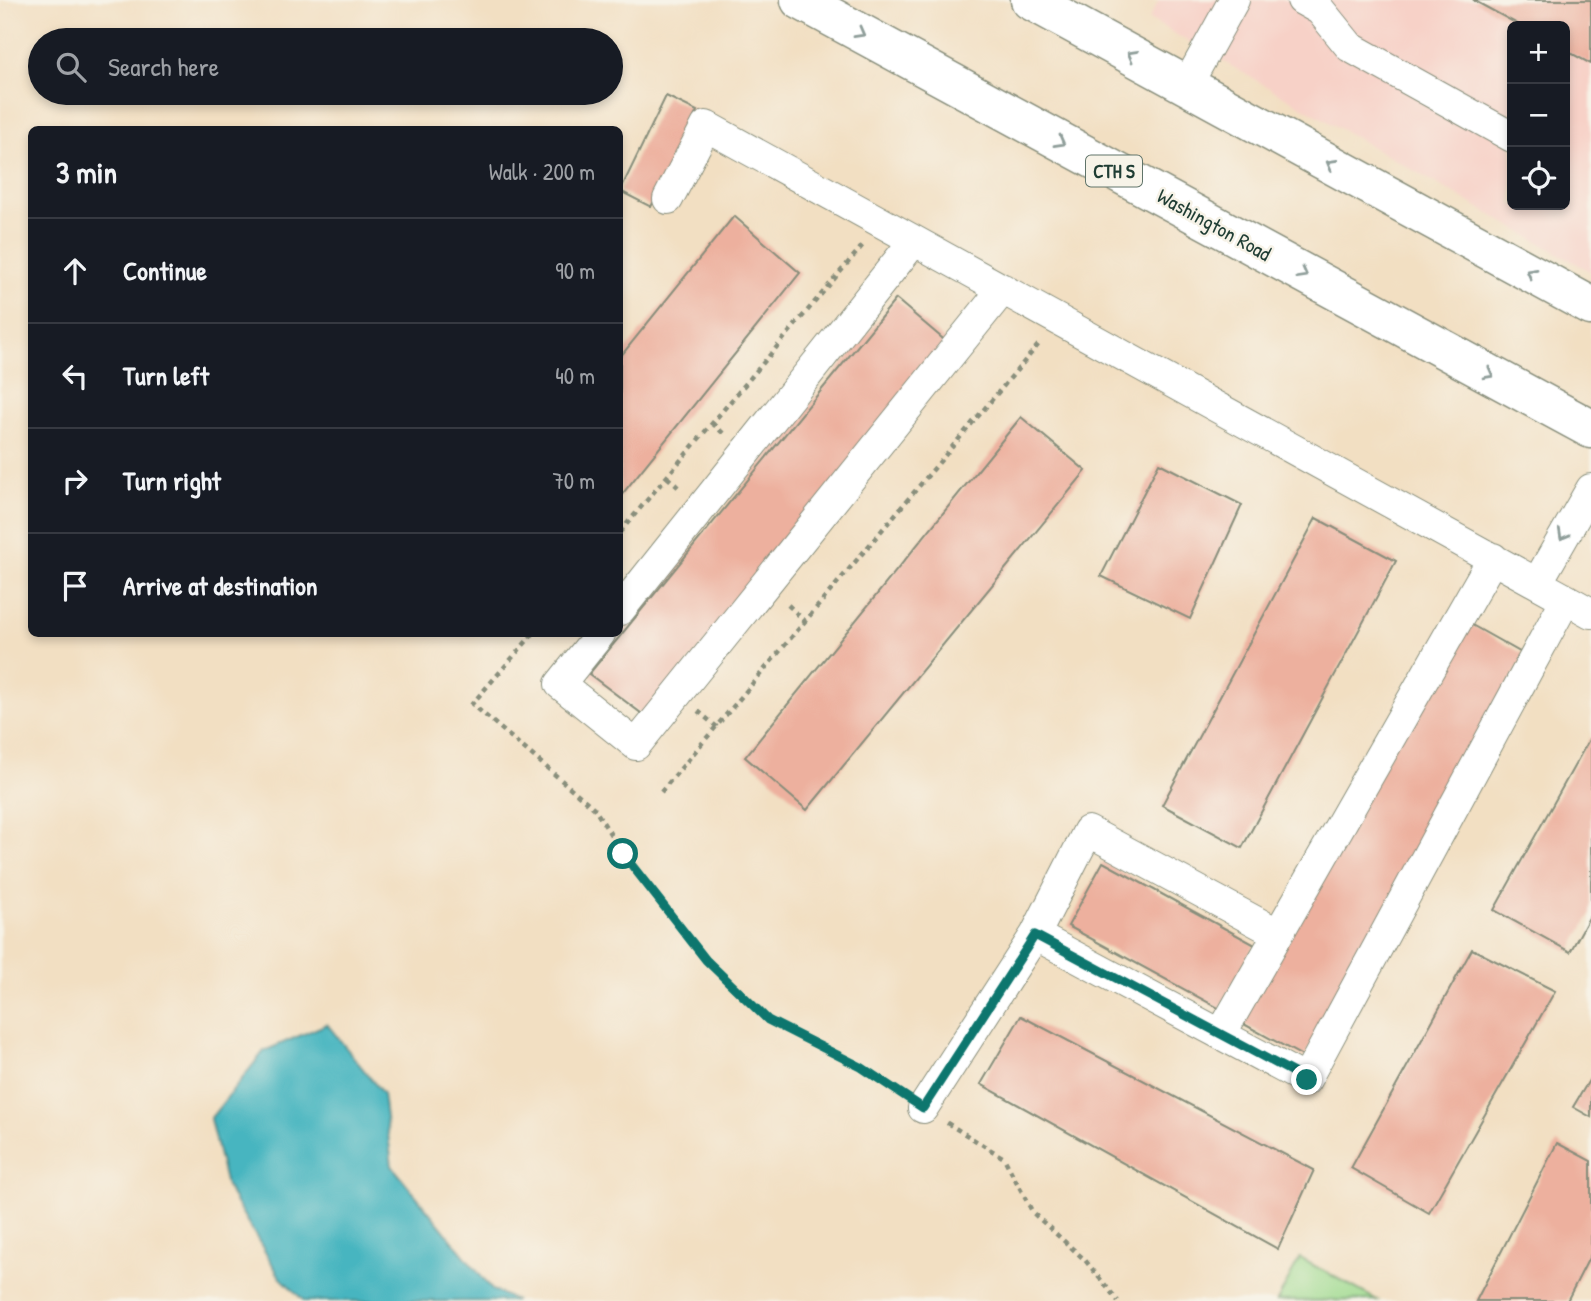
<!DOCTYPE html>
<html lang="en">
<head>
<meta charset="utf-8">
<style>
  :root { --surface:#171b24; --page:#242831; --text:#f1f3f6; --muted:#9ea1a6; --line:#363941 }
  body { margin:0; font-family:"Patrick Hand",sans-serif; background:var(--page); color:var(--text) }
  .controls { position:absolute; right:21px; top:21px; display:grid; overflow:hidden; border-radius:10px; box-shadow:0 4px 10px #0003 }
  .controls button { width:63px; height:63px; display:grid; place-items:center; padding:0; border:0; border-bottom:2px solid var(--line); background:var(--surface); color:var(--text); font:35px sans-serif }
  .stop { position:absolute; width:21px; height:21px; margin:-16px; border:5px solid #0f766e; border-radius:50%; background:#fff }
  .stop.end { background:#0f766e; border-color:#fff; box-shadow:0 2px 7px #0008 }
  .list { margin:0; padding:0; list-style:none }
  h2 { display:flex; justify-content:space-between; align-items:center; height:91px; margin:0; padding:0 28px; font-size:30px }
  h2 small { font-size:23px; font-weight:400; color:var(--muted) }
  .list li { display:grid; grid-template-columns:46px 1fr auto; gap:21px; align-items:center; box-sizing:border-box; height:105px; padding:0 28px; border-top:2px solid var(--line) }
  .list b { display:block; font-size:26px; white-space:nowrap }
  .list em { font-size:23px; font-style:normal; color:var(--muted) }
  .icon { flex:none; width:38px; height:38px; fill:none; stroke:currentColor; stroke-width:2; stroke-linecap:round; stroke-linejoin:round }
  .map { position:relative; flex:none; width:1591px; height:1301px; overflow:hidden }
  .search { position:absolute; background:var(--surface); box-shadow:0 4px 10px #0003; left:28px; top:28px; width:595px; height:77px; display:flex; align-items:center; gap:18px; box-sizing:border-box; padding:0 24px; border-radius:38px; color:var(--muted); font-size:26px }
  .panel { position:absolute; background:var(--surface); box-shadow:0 4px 10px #0003; left:28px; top:126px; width:595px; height:511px; border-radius:10px }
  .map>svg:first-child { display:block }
  .built { fill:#f7d1c7; fill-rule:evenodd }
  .green { fill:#9eda8e; stroke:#5e8c61; stroke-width:2 }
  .water { fill:#46b5c0; stroke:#32797a; stroke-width:2 }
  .building { fill:#edb09e }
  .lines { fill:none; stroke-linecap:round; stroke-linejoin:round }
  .minor-casing { stroke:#888e7b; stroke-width:32 }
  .major-casing { stroke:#888e7b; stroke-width:41 }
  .path { stroke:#888e7b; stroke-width:4.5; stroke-dasharray:5 5; stroke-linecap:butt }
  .minor { stroke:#fff; stroke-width:30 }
  .major { stroke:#fff; stroke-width:38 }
  .oneway { stroke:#8f9e9a }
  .route { stroke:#0f766e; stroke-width:9 }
  .labels { text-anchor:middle; stroke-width:5; stroke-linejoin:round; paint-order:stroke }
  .shield { fill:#f7f3e8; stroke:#60746a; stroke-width:2 }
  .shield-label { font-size:19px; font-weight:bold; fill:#1f3d34 }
  .street-label { font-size:21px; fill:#1f3d34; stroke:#f7f3e8 }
</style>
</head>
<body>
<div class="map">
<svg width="1591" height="1301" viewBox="0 0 1591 1301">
  <rect width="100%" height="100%" fill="#f7f3e8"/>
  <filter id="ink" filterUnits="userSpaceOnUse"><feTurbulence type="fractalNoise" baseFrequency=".0143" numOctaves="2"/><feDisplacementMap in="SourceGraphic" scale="14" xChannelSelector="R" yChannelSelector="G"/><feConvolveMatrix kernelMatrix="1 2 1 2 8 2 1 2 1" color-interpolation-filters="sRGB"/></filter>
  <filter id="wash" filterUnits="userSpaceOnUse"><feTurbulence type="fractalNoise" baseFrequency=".00686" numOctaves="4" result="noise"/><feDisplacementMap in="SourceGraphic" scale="28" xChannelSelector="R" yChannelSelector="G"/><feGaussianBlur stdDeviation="1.57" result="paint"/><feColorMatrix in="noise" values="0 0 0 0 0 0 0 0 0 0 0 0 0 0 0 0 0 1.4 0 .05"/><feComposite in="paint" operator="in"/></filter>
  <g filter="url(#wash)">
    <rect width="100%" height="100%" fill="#f2dfc2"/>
    <path class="built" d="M1159,0h432v272l-442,-253zM1512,26h53v179h-53z"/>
    <path class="green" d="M1300,1258l77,42 -100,1z"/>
    <path class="water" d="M327,1024l56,70 9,72 100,124 24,11h-212l-24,-24 -54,-91 -16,-67 54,-68z"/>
    <g id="blocks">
      <path class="building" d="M1473,0h118v64l-26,-14v-24h-44z
        M666,96l31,15 -46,96 -31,-16z
        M734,216l66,57 -180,224v-140z
        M896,299l53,45 -304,372 -56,-42z
        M1021,417l65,54 -279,339 -62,-53z
        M1159,463l83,42 -52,114 -89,-43z
        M1316,518l80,43 -154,287 -80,-43z
        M1463,620l62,35 -221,402 -62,-34z
        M1591,736v178l-21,38 -76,-42z
        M1103,862l152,83 -35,64 -152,-83z
        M1472,949l83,42 -126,222 -78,-45z
        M1021,1016l293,154 -36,79 -297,-165z
        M1591,1077v40l-18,-10z
        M1557,1143l34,18v93l-24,47h-91z"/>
    </g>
  </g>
  <g filter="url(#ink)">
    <use href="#blocks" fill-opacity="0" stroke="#888e7b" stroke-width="2"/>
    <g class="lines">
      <defs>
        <path id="minor" d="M1302,0l18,10 30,37 162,90
          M1187,85l47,-85
          M668,199l38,-73 885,487
          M1537,583l54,-94
          M620,610l294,-369
          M600,634l-40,50 76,61 367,-456
          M1277,933l-189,-102 -53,104 271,145 260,-481
          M1221,1034l272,-476
          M923,1108l112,-173"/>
        <path id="major" d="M800,0l791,429
          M1030,0l561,306"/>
      </defs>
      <use href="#minor" class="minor-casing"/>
      <use href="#major" class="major-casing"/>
      <path class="path" d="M712,423l12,11
        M667,477l12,11
        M620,532l243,-287
        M788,605l17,16
        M533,634l-61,70 122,104 29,46 83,106 62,60 93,47 38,25
        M698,711l19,16
        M661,792l378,-448
        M947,1123l57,35 29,55 52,47 33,41"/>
      <use href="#minor" class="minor"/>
      <use href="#major" class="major"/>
    </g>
    <defs><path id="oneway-chevron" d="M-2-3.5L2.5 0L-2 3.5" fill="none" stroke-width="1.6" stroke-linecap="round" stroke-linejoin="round" transform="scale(1.75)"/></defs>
    <g class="oneway">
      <use href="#oneway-chevron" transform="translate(860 33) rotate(29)"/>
      <use href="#oneway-chevron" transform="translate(1132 55) rotate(-151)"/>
      <use href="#oneway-chevron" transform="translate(1060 142) rotate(29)"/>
      <use href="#oneway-chevron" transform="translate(1331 164) rotate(-151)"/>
      <use href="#oneway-chevron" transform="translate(1531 273) rotate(-151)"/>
      <use href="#oneway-chevron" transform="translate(1303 274) rotate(29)"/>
      <use href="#oneway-chevron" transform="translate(1489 374) rotate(28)"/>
      <use href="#oneway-chevron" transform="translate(1563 535) rotate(119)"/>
    </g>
  </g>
  <g class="lines" filter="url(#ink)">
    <path class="route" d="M623,854l83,106 62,60 93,47 62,41 112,-173 272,145"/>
  </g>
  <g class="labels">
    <rect class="shield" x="1086" y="155.5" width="56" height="31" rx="5"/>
    <g class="shield-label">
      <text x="1114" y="178">CTH S</text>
    </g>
    <g class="street-label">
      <text transform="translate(1214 225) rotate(29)" y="7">Washington Road</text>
    </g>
  </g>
</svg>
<div class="controls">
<button>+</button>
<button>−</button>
<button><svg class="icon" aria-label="locate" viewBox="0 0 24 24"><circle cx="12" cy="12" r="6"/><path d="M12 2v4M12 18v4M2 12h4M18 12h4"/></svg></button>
</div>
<div class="stop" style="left:623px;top:854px"></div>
<div class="stop end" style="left:1307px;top:1080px"></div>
<div class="search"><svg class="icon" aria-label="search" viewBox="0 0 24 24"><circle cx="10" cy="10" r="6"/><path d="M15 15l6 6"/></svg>Search here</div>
<section class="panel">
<h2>3 min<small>Walk · 200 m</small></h2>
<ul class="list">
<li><svg class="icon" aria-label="ahead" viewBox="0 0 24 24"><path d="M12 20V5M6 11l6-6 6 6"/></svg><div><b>Continue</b></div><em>90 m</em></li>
<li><svg class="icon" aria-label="left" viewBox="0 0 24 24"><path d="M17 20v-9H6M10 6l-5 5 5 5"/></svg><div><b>Turn left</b></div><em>40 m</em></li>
<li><svg class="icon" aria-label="right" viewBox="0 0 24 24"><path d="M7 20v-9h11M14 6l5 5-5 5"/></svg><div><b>Turn right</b></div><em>70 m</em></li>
<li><svg class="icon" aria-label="arrive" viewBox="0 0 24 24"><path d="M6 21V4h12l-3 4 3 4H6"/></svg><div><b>Arrive at destination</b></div></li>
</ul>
</section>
</div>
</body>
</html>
